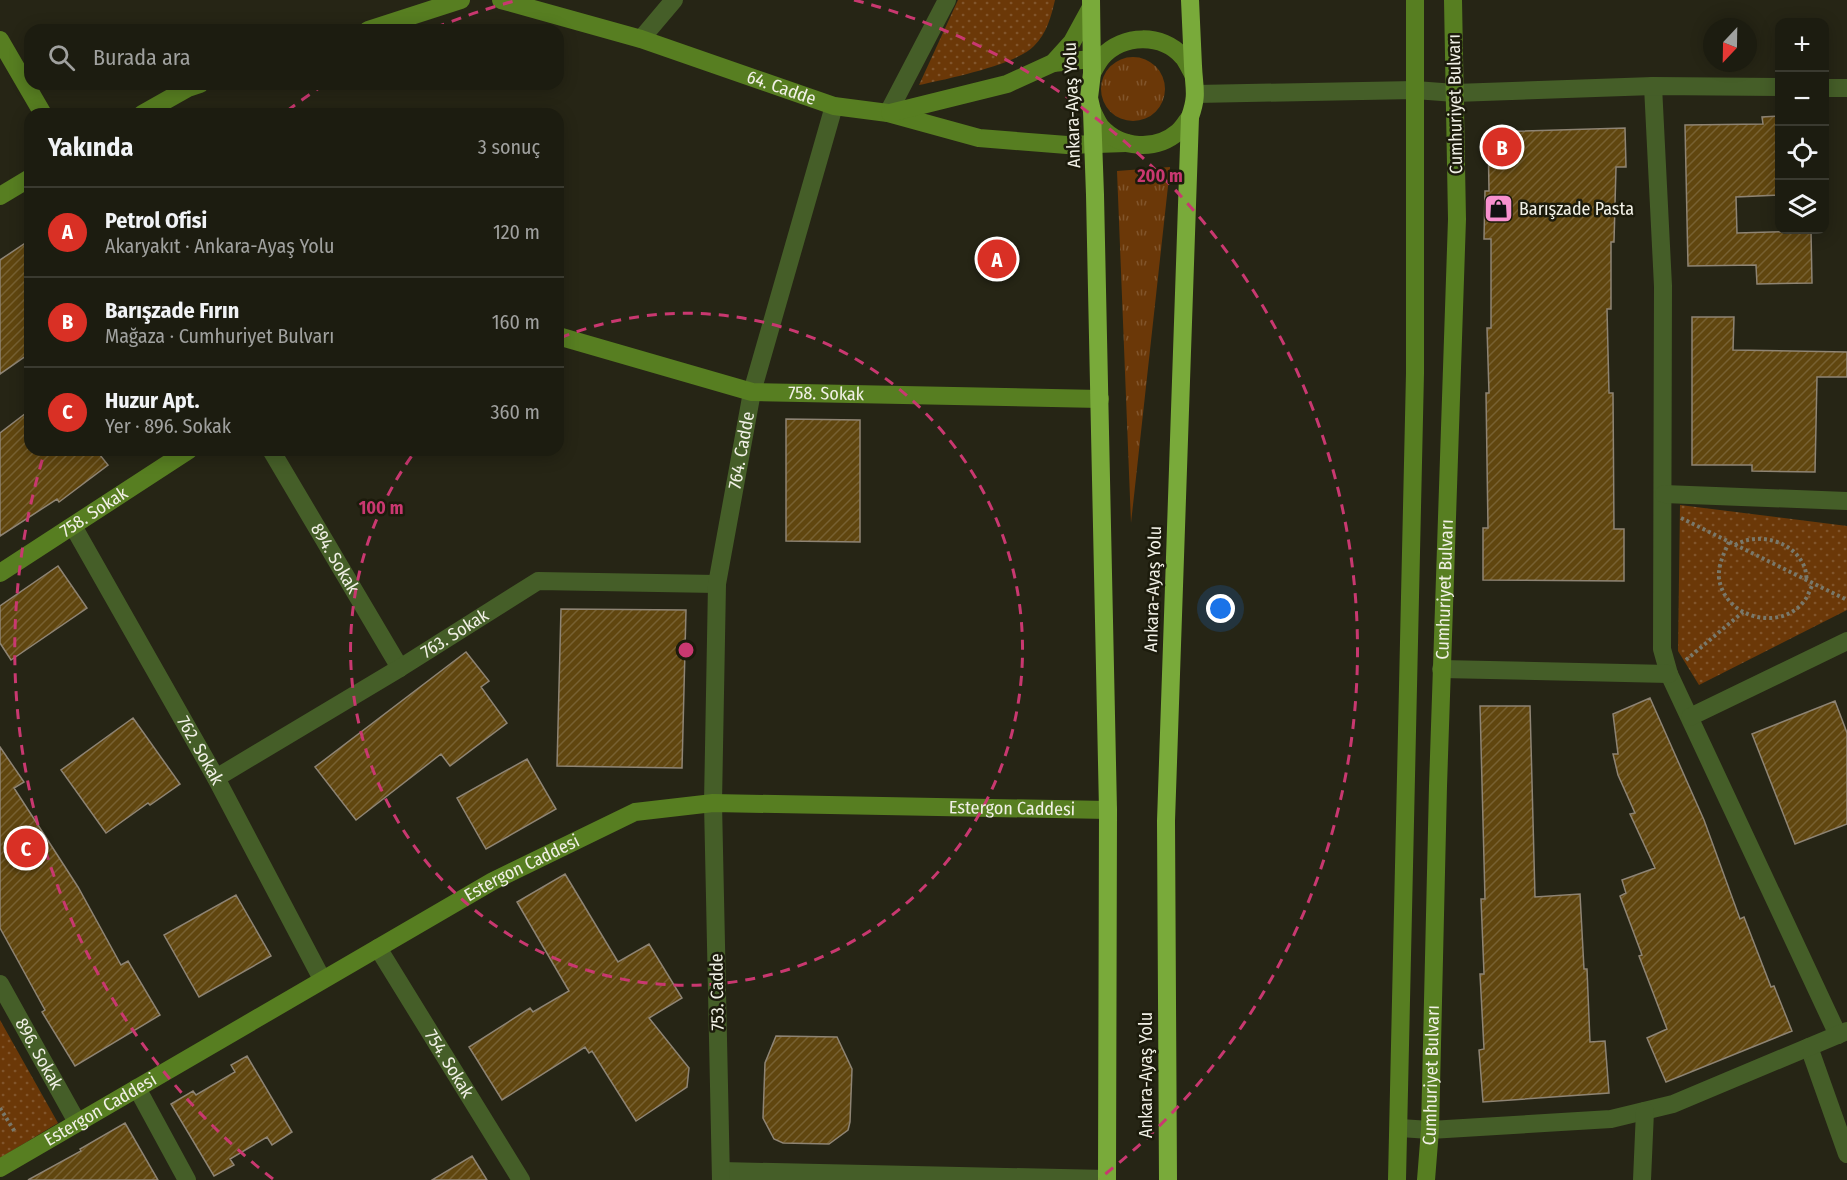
<!DOCTYPE html>
<html lang="tr">
<head>
<meta charset="utf-8">
<style>
  :root { --surface:#1c1c10; --page:#252519; --text:#f1f3f6; --muted:#a0a19f; --line:#3a3a30; --accent:#d93025 }
  body { margin:0; font-family:"Fira Sans Condensed",sans-serif; background:var(--page); color:var(--text) }
  .controls { position:absolute; right:18px; top:18px; display:grid; overflow:hidden; border-radius:12px; box-shadow:0 3px 15px #0003 }
  .controls button { width:54px; height:54px; display:grid; place-items:center; padding:0; border:0; border-bottom:2px solid var(--line); background:var(--surface); color:var(--text); font:30px sans-serif }
  .compass { position:absolute; left:1703px; top:18px; width:54px; height:54px; border-radius:50%; background:var(--surface); box-shadow:0 3px 15px #0003; rotate:202deg }
  .you { position:absolute; left:1221px; top:609px; width:21px; height:21px; margin:-15px; border:4px solid #fff; border-radius:50%; background:#1a73e8; box-shadow:0 0 0 9px #1a73e833 }
  .badge { display:grid; place-items:center; width:39px; height:39px; border-radius:50%; background:var(--accent); color:#fff; font-size:20px; font-weight:700 }
  .pin { position:absolute; translate:-50% -50%; border:3px solid #fff; box-shadow:0 2px 6px #0006 }
  .list { margin:0; padding:0; list-style:none }
  h2 { display:flex; justify-content:space-between; align-items:center; height:78px; margin:0; padding:0 24px; font-size:26px }
  h2 small { font-size:20px; font-weight:400; color:var(--muted) }
  .list li { display:grid; grid-template-columns:39px 1fr auto; gap:18px; align-items:center; box-sizing:border-box; height:90px; padding:0 24px; border-top:2px solid var(--line) }
  .list b { display:block; font-size:22px; white-space:nowrap }
  .list p { margin:0; font-size:20px; white-space:nowrap; color:var(--muted) }
  .list em { font-size:20px; font-style:normal; color:var(--muted) }
  .icon { flex:none; width:33px; height:33px; fill:none; stroke:currentColor; stroke-width:2; stroke-linecap:round; stroke-linejoin:round }
  .map { position:relative; flex:none; width:1847px; height:1180px; overflow:hidden }
  .search { position:absolute; background:var(--surface); box-shadow:0 3px 15px #0003; left:24px; top:24px; width:540px; height:66px; display:flex; align-items:center; gap:15px; box-sizing:border-box; padding:0 21px; border-radius:18px; color:var(--muted); font-size:22px }
  .panel { position:absolute; background:var(--surface); box-shadow:0 3px 15px #0003; left:24px; top:108px; width:540px; height:348px; border-radius:18px }
  .map>svg:first-child { display:block }
  .grass { fill:url(#grass-tufts) }
  .park { fill:url(#park-dots) }
  .building { fill:url(#building-hatch); stroke:#8e8474; stroke-width:1.5 }
  .lines { fill:none; stroke-linecap:round; stroke-linejoin:round }
  .path { stroke:#79786a; stroke-width:4; stroke-dasharray:3 3; stroke-linecap:butt }
  .street { stroke:#455e28; stroke-width:18 }
  .secondary { stroke:#577e21; stroke-width:18 }
  .highway { stroke:#79aa3a; stroke-width:18 }
  .ring { fill:none; stroke:#c93870; stroke-width:3; stroke-dasharray:10 8 }
  .labels { text-anchor:middle; stroke-width:5; stroke-linejoin:round; paint-order:stroke }
  .street-label { font-size:18px; fill:#f1f0e6; stroke:#1c1b0c }
  .poi-label { font-size:18px; fill:#f1f0e6; stroke:#1c1b0c; text-anchor:start }
  .centre { fill:#c93870; stroke:#1c1b0c; stroke-width:3 }
  .ring-label { font-size:18px; text-anchor:middle; font-weight:bold; fill:#c93870; stroke:#1c1b0c; stroke-width:5; stroke-linejoin:round; paint-order:stroke }
</style>
</head>
<body>
<div class="map">
<svg width="1847" height="1180" viewBox="0 0 1847 1180">
  <defs>
    <pattern id="grass-tufts" width="24" height="20" patternUnits="userSpaceOnUse" patternTransform="scale(1.5)"><rect width="24" height="20" fill="#6b3808"/><path d="M3 7l-1-3M5 7V3M7 7l1-3M15 17l-1-3M17 17v-4M19 17l1-3" fill="none" stroke="#81552c"/></pattern>
    <pattern id="park-dots" width="8" height="8" patternUnits="userSpaceOnUse" patternTransform="scale(1.5)"><rect width="8" height="8" fill="#6b3808"/><path d="M2 2h.1M6 6h.1" fill="none" stroke="#81552c" stroke-width="1.8" stroke-linecap="round"/></pattern>
    <pattern id="building-hatch" width="6" height="6" patternUnits="userSpaceOnUse" patternTransform="scale(1.5)"><rect width="6" height="6" fill="#60460f"/><path d="M-1 1l2-2M0 6l6-6M5 7l2-2" fill="none" stroke="#776132"/></pattern>
  </defs>
  <rect width="100%" height="100%" fill="#262515"/>
  <path class="grass" d="M1101 89a32 32 0 1 1 64 0a32 32 0 1 1-64 0Z
    M1170,167v1l-39,355 -14,-352z"/>
  <path class="park" d="M958,0h97c-4,17 -8,33 -21,46 -18,19 -88,33 -115,39z
    M1680,505l167,21v84l-148,75 -21,-34z
    M0,1020l58,103 -58,35z"/>
  <path class="building" d="M1779,116v79l-43,2 1,36 74,-2 1,52 -55,1 -1,-19 -68,1 -3,-141 78,-1 -1,-7z
    M1625,128l1,39h-10l-2,75h-3v67h-4l2,84h4l1,136h10v52l-141,-1v-52h5l-2,-135h3l-2,-65h4v-89h-7l1,-48h4l-1,-59z
    M30,240v113l-30,21v-114z
    M1692,317h42l-1,33 114,2v25h-30l-2,95 -63,-1v-6h-60z
    M30,410v40h66l12,15 -49,37 -2,-3 -57,37v-103z
    M786,419l74,1v122l-74,-1z
    M58,566l29,42 -76,52 -11,-17v-37z
    M561,609l125,1 -4,158 -125,-2z
    M466,652l23,29 -8,6 26,36 -57,43 -9,-12 -85,66 -41,-53z
    M1650,698l54,122 36,99 4,-2 27,70 3,-1 18,45 -126,51 -19,-44 20,-9 -28,-73 3,-1 -22,-59 6,-3 -4,-13 33,-12 -25,-54 5,-1 -17,-38 -5,-21h5l-5,-40z
    M1835,701l12,32v91l-52,20 -43,-110z
    M1480,706h50l5,191 45,-3 4,75h3l3,73 15,-1 4,52 -126,9 -4,-52 5,-1 -4,-75h4l-3,-75h4z
    M133,718l47,66 -30,21 -2,-2 -42,30 -45,-63z
    M0,747l24,35 -10,6 64,99 43,78 7,-4 32,54 -85,51 -33,-54 3,-2 -45,-82z
    M527,759l29,50 -70,40 -29,-51z
    M565,874l53,88 31,-18 33,54 -33,20 40,50 -2,19 -51,34 -44,-70 -3,2 -4,-6 -83,53 -33,-53 61,-39 3,4 36,-21 -52,-89z
    M236,895l35,61 -72,41 -35,-62z
    M776,1036l61,1 15,32 -2,53 -2,8 -19,14 -46,-1 -9,-4 -11,-21 2,-55z
    M247,1056l45,76 -20,13 -5,-8 -37,22 4,6 -20,11 -43,-72 22,-13 3,4 39,-23 -4,-7z
    M125,1123l33,57h-130l53,-29 -1,-2z
    M472,1156l15,24h-55z"/>
  <g class="lines">
    <path class="path" d="M1681,518l166,82
      M1729,542c-5,11 -11,23 -10,36 5,40 62,55 86,22 3,-4 5,-11 8,-16
      M1735,545c22,-13 58,-5 69,21 2,4 2,10 3,14
      M1686,660l57,-48
      M0,1108l15,24"/>
    <g class="street">
      <path d="M641,39l33,-39"/>
      <path d="M1653,86l10,200 -1,363 7,25 169,361"/>
      <path d="M1824,88h23"/>
      <path d="M1196,94l219,-4 40,3 198,-7 127,1"/>
      <path d="M888,113l59,-113"/>
      <path id="s1" d="M271,450l129,218"/>
      <path d="M1664,494l183,7"/>
      <path id="s2" d="M73,526l143,252 106,201"/>
      <path d="M1441,669l228,5"/>
      <path d="M1690,717l157,-76"/>
      <path id="s3" d="M216,778l184,-110 138,-87 179,3"/>
      <path id="s4" d="M378,948l143,232"/>
      <path id="s5" d="M0,984l77,138"/>
      <path d="M1809,1047l38,107"/>
      <path d="M137,1088l50,92"/>
      <path d="M1400,1128l30,2 181,-11 62,-15 174,-73"/>
      <path d="M721,1171l386,8"/>
      <path id="s6" d="M721,1180l-8,-377 4,-219 35,-192 82,-286"/>
      <path d="M1642,1180l3,-69"/>
    </g>
    <g class="secondary">
      <path id="s7" d="M501,0l140,39 193,67 54,7 91,25 88,7 59,-2"/>
      <path d="M368,30l93,-30"/>
      <path d="M0,40l43,74"/>
      <path d="M1053,63l48,-5"/>
      <path d="M1092,73c3,-5 6,-11 10,-16 21,-23 60,-24 81,0 4,5 7,12 10,17"/>
      <path d="M1092,111c3,5 5,11 9,16 20,22 55,24 77,5 5,-4 8,-10 12,-15"/>
      <path d="M890,113l117,-29 46,-21 19,-21 18,-33"/>
      <path d="M142,114l46,-26 12,-4"/>
      <path d="M0,196l30,-18"/>
      <path id="s8" d="M558,336l194,56 348,7"/>
      <path id="s9" d="M0,573l189,-123"/>
      <path id="s10" d="M0,1168l493,-287 142,-69 78,-9 395,7"/>
      <path d="M1397,1180l18,-807v-373"/>
      <path id="s11" d="M1426,1180l4,-50 8,-344 19,-567 -4,-219"/>
    </g>
    <path class="highway" d="M1091,0l1,73 -3,25 3,13 3,84 13,615 -1,370
      M1168,1180l-2,-359 24,-704c8,-22 4,-29 3,-51 -1,-22 -2,-44 -3,-66"/>
  </g>
  <g class="ring">
    <path d="M560 338A336 336 0 1 1 416 450"/>
    <path d="M273 1179A671 671 0 0 1 44 454M287 111A671 671 0 0 1 325 84M435 28A671 671 0 0 1 518 0M854 0A671 671 0 0 1 1099 1179"/>
  </g>
  <defs>
    <symbol id="shop-square" viewBox="-11 -11 22 22"><rect x="-9" y="-9" width="18" height="18" rx="4" fill="#f790ce" stroke="#1c1b0c"/><path d="M-5-2.5h2.3a2.7 3.5 0 0 1 5.4 0H5L5.5 6h-11ZM-1.5-2.5h3a1.5 2.3 0 0 0-3 0Z" fill="#111"/></symbol>
  </defs>
  <g fill-rule="evenodd">
    <use href="#shop-square" x="1482" y="192" width="33" height="33"/>
  </g>
  <g class="labels">
    <g class="street-label">
      <text dy="6" stroke="none"><textPath href="#s7" startOffset="294">64. Cadde</textPath></text>
      <text transform="translate(1455 104) rotate(-91)" y="6">Cumhuriyet Bulvarı</text>
      <text transform="translate(1072 105) rotate(-92)" y="6">Ankara-Ayaş Yolu</text>
      <text dy="6" stroke="none"><textPath href="#s8" startOffset="276">758. Sokak</textPath></text>
      <text dy="6" stroke="none"><textPath href="#s6" startOffset="732">764. Cadde</textPath></text>
      <text dy="6" stroke="none"><textPath href="#s9" startOffset="112">758. Sokak</textPath></text>
      <text dy="6" stroke="none"><textPath href="#s1" startOffset="126">894. Sokak</textPath></text>
      <text transform="translate(1153 589) rotate(-88)" y="6">Ankara-Ayaş Yolu</text>
      <text dy="6" stroke="none"><textPath href="#s11" startOffset="591">Cumhuriyet Bulvarı</textPath></text>
      <text dy="6" stroke="none"><textPath href="#s3" startOffset="279">763. Sokak</textPath></text>
      <text dy="6" stroke="none"><textPath href="#s2" startOffset="258">762. Sokak</textPath></text>
      <text dy="6" stroke="none"><textPath href="#s10" startOffset="1106">Estergon Caddesi</textPath></text>
      <text dy="6" stroke="none"><textPath href="#s10" startOffset="602">Estergon Caddesi</textPath></text>
      <text transform="translate(717 992) rotate(-91)" y="6">753. Cadde</text>
      <text dy="6" stroke="none"><textPath href="#s5" startOffset="80">896. Sokak</textPath></text>
      <text dy="6" stroke="none"><textPath href="#s4" startOffset="136">754. Sokak</textPath></text>
      <text transform="translate(1146 1075) rotate(-90)" y="6">Ankara-Ayaş Yolu</text>
      <text dy="6" stroke="none"><textPath href="#s11" startOffset="105">Cumhuriyet Bulvarı</textPath></text>
      <text dy="6" stroke="none"><textPath href="#s10" startOffset="116">Estergon Caddesi</textPath></text>
    </g>
    <g class="poi-label">
      <text x="1519" y="215">Barışzade Pasta</text>
    </g>
  </g>
  <circle cx="686" cy="650" r="9" class="centre"/>
  <g class="ring-label">
    <text x="1160" y="182">200 m</text>
    <text x="381" y="514">100 m</text>
  </g>
</svg>
<div class="controls">
<button>+</button>
<button>−</button>
<button><svg class="icon" aria-label="locate" viewBox="0 0 24 24"><circle cx="12" cy="12" r="6"/><path d="M12 2v4M12 18v4M2 12h4M18 12h4"/></svg></button>
<button><svg class="icon" aria-label="layers" viewBox="0 0 24 24"><path d="M12 4l9 5-9 5-9-5zM3 14l9 5 9-5"/></svg></button>
</div>
<svg class="compass" viewBox="-18 -18 36 36"><path d="M0-13l5 13h-10z" fill="#e53935"/><path d="M0 13l5-13h-10z" fill="#a0a19f"/></svg>
<div class="you"></div>
<div class="pin badge" style="left:997px;top:259px">A</div>
<div class="pin badge" style="left:1502px;top:147px">B</div>
<div class="pin badge" style="left:26px;top:848px">C</div>
<div class="search"><svg class="icon" aria-label="search" viewBox="0 0 24 24"><circle cx="10" cy="10" r="6"/><path d="M15 15l6 6"/></svg>Burada ara</div>
<section class="panel">
<h2>Yakında<small>3 sonuç</small></h2>
<ul class="list">
<li><span class="badge">A</span><div><b>Petrol Ofisi</b><p>Akaryakıt · Ankara-Ayaş Yolu</p></div><em>120 m</em></li>
<li><span class="badge">B</span><div><b>Barışzade Fırın</b><p>Mağaza · Cumhuriyet Bulvarı</p></div><em>160 m</em></li>
<li><span class="badge">C</span><div><b>Huzur Apt.</b><p>Yer · 896. Sokak</p></div><em>360 m</em></li>
</ul>
</section>
</div>
</body>
</html>
